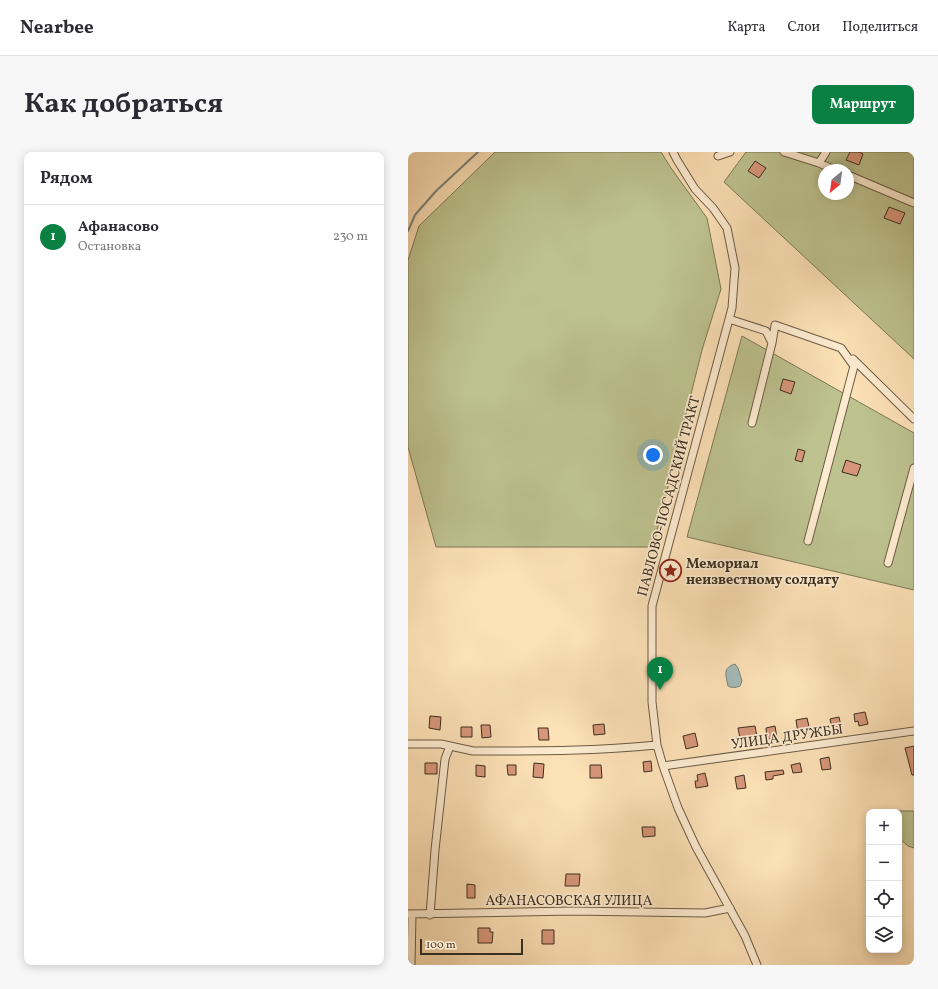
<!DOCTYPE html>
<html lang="ru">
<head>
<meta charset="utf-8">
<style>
  :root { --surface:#fff; --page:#f7f7f7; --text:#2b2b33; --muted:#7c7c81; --line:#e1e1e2; --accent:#0b8043 }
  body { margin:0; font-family:Vollkorn,serif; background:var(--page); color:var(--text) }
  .controls { position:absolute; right:12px; bottom:12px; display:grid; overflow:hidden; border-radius:8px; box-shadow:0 2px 10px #0003 }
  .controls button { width:36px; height:36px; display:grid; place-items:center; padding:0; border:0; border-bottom:1px solid var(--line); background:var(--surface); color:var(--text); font:20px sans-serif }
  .compass { position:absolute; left:410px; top:12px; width:36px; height:36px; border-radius:50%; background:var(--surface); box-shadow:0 2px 10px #0003; rotate:209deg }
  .scale { position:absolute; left:12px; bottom:10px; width:103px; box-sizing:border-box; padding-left:4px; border:2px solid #3c2f1e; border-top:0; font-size:11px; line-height:14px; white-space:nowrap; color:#3c2f1e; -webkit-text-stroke:3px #fdebd0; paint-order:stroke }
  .you { position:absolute; left:245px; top:303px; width:14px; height:14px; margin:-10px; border:3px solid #fff; border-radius:50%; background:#1a73e8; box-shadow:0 0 0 6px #1a73e833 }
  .badge { display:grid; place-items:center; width:26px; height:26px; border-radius:50%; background:var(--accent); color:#fff; font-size:13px; font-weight:700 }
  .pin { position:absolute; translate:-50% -33px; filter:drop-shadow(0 1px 2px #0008) }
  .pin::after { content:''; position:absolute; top:21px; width:14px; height:12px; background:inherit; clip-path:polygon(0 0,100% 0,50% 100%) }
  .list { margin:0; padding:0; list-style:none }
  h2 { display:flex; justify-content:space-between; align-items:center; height:52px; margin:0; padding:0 16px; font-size:17px }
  h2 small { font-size:13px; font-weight:400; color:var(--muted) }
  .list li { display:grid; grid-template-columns:26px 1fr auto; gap:12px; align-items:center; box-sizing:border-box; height:64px; padding:0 16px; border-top:1px solid var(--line) }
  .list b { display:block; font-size:15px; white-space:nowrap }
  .list p { margin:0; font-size:13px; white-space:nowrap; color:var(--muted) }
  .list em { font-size:13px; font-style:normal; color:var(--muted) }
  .icon { flex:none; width:22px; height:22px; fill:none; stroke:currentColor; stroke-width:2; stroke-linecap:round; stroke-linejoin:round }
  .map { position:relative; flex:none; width:506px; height:813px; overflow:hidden; border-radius:8px }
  header { display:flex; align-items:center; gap:24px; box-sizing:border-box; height:56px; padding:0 20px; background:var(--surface); border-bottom:1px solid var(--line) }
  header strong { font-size:19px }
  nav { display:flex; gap:22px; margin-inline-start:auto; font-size:14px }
  .intro { display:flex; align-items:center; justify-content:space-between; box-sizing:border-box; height:96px; padding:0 24px }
  h1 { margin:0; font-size:28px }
  .button { padding:10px 18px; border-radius:8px; background:var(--accent); color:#fff; font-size:14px; font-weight:700 }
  main { display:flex; gap:24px; padding:0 24px }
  aside { flex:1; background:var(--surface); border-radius:8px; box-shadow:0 2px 10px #0003 }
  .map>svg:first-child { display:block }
  .green { fill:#bdc28f; stroke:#7c7856; fill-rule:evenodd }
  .water { fill:#a4bab9; stroke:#7a827b }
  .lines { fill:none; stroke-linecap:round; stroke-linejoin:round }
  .stream { stroke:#7a827b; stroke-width:2 }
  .building { fill:#d7967a; stroke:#3c2f1e }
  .minor-casing { stroke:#6c5b44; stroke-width:9 }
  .minor { stroke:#fdebd0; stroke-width:7 }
  .labels { text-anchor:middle; stroke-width:3.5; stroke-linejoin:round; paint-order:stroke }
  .street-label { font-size:14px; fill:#3c2f1e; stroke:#fdebd0 }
  .poi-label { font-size:14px; font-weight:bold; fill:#3c2f1e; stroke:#fdebd0; text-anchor:start }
</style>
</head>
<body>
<header>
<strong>Nearbee</strong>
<nav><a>Карта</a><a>Слои</a><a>Поделиться</a></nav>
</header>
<div class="intro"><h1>Как добраться</h1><a class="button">Маршрут</a></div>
<main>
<aside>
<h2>Рядом<small></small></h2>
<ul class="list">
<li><span class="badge">1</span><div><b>Афанасово</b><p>Остановка</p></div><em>230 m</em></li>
</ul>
</aside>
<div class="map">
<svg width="506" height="813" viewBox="0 0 506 813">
  <rect width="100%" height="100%" fill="#fce0b6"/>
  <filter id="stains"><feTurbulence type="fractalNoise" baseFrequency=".005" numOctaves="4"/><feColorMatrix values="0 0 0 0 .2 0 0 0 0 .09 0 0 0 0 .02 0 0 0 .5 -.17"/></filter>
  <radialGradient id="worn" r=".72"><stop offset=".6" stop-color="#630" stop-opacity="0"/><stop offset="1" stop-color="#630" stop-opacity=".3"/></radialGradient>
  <path class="green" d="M87,0h166l10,16 36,50 14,71 -19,61 -49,197h-217l-28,-100v-187l11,-34z
    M338,0h168v207l-190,-177zM416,18h24v24h-24z
    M334,184l172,97v157l-227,-53z
    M489,659h17v37l-6,-2 -9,-8v-26h-11z"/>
  <path class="water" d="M327,512l3,4 4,13 -2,5c-5,2 -8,2 -12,0 -2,-11 -6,-18 7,-22z"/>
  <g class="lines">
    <path class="stream" d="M0,79l7,-16 21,-24 42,-39"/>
  </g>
  <path class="building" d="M442,0h9l4,2 -4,11 -13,-5z
    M347,9l11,7 -7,10 -11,-7z
    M481,55l16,6 -5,11 -16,-6z
    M375,227l12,3 -4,12 -11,-4z
    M390,297l7,2 -3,11 -7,-2z
    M438,308l15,5 -4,11 -15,-4z
    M457,560l3,12 -9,2 -1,-5 -3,1 -1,-8z
    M22,564l11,1 -1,13 -11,-2z
    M431,565l2,9 -9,2 -2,-9z
    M399,566l3,13 -12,2 -2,-13z
    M196,572l1,10 -11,1 -1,-10z
    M73,573h9l1,12 -9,1z
    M347,574l3,16 -10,2v-2l-7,1 -3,-15z
    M367,574l2,12 -10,1 -1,-11z
    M53,575h11v10h-11z
    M130,576h10l1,12h-10z
    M287,581l3,13 -12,3 -3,-13z
    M506,594v29h-2l-7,-27z
    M421,605l2,12 -9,1 -2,-11z
    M243,609l1,10 -8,1 -1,-10z
    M17,611h12v11h-12z
    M126,611l10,1 -1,14 -10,-1z
    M392,611l2,9 -9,1 -2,-8z
    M68,613l9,1v11l-9,-1z
    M99,613h9v10h-8z
    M182,613h11l1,13h-12z
    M375,618l1,4 -11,2v3l-7,1 -1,-8z
    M297,621l3,13 -12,2 -1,-7h3l-1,-6z
    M336,623l2,13 -9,1 -2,-12z
    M234,675h13v9l-12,1z
    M158,722h14l-1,12h-14z
    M59,732l8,1v13h-8z
    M70,776h12v4h3l-1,11h-14z
    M134,778h12v14h-12z"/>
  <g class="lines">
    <defs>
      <path id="minor" d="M265,0l4,8 18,29 18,19 14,20 8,40 -3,40 -80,298v96l5,43 6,21 15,42 18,39 49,89 12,29
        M376,0l35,11 16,7
        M310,4l12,-4
        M411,11l7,-11
        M440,23l66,28
        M321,167l37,12 6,12 -20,80
        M364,191l3,-18 66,23 13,18 -46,175
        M445,207l61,60
        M480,411l26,-95
        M0,592h33l32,7h8c59,0 117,0 176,-6
        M255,614l251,-35
        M0,762l164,-3 133,2 25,-5
        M22,763l5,-65 10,-91 5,-13
        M3,813l1,-51"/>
    </defs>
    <use href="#minor" class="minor-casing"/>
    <use href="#minor" class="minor"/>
  </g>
  <defs>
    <symbol id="sight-ring" viewBox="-11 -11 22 22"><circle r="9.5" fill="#fdebd0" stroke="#8f2418" stroke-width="1.5"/><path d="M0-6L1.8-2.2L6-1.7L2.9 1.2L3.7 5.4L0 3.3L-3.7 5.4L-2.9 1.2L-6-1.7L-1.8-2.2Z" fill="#8f2418"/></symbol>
  </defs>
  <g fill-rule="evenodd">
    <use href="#sight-ring" x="250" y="406" width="25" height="25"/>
  </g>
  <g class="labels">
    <g class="street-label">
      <text transform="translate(260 344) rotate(-75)" y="5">ПАВЛОВО-ПОСАДСКИЙ ТРАКТ</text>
      <text transform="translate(379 584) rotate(-8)" y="5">УЛИЦА ДРУЖБЫ</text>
      <text x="161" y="753">АФАНАСОВСКАЯ УЛИЦА</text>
    </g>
    <g class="poi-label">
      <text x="278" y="416">Мемориал<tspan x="278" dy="16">неизвестному солдату</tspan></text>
    </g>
  </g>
  <rect width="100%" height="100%" filter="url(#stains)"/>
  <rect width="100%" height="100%" fill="url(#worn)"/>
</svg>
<div class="controls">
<button>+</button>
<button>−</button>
<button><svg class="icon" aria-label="locate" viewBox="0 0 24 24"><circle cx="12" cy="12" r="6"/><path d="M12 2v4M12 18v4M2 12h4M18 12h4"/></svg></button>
<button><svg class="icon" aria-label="layers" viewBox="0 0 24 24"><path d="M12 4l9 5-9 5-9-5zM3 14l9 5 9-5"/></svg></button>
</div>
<svg class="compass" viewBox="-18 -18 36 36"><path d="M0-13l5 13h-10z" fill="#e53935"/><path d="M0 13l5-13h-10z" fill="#7c7c81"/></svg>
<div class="scale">100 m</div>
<div class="you"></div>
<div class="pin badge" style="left:252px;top:538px">1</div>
</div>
</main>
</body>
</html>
